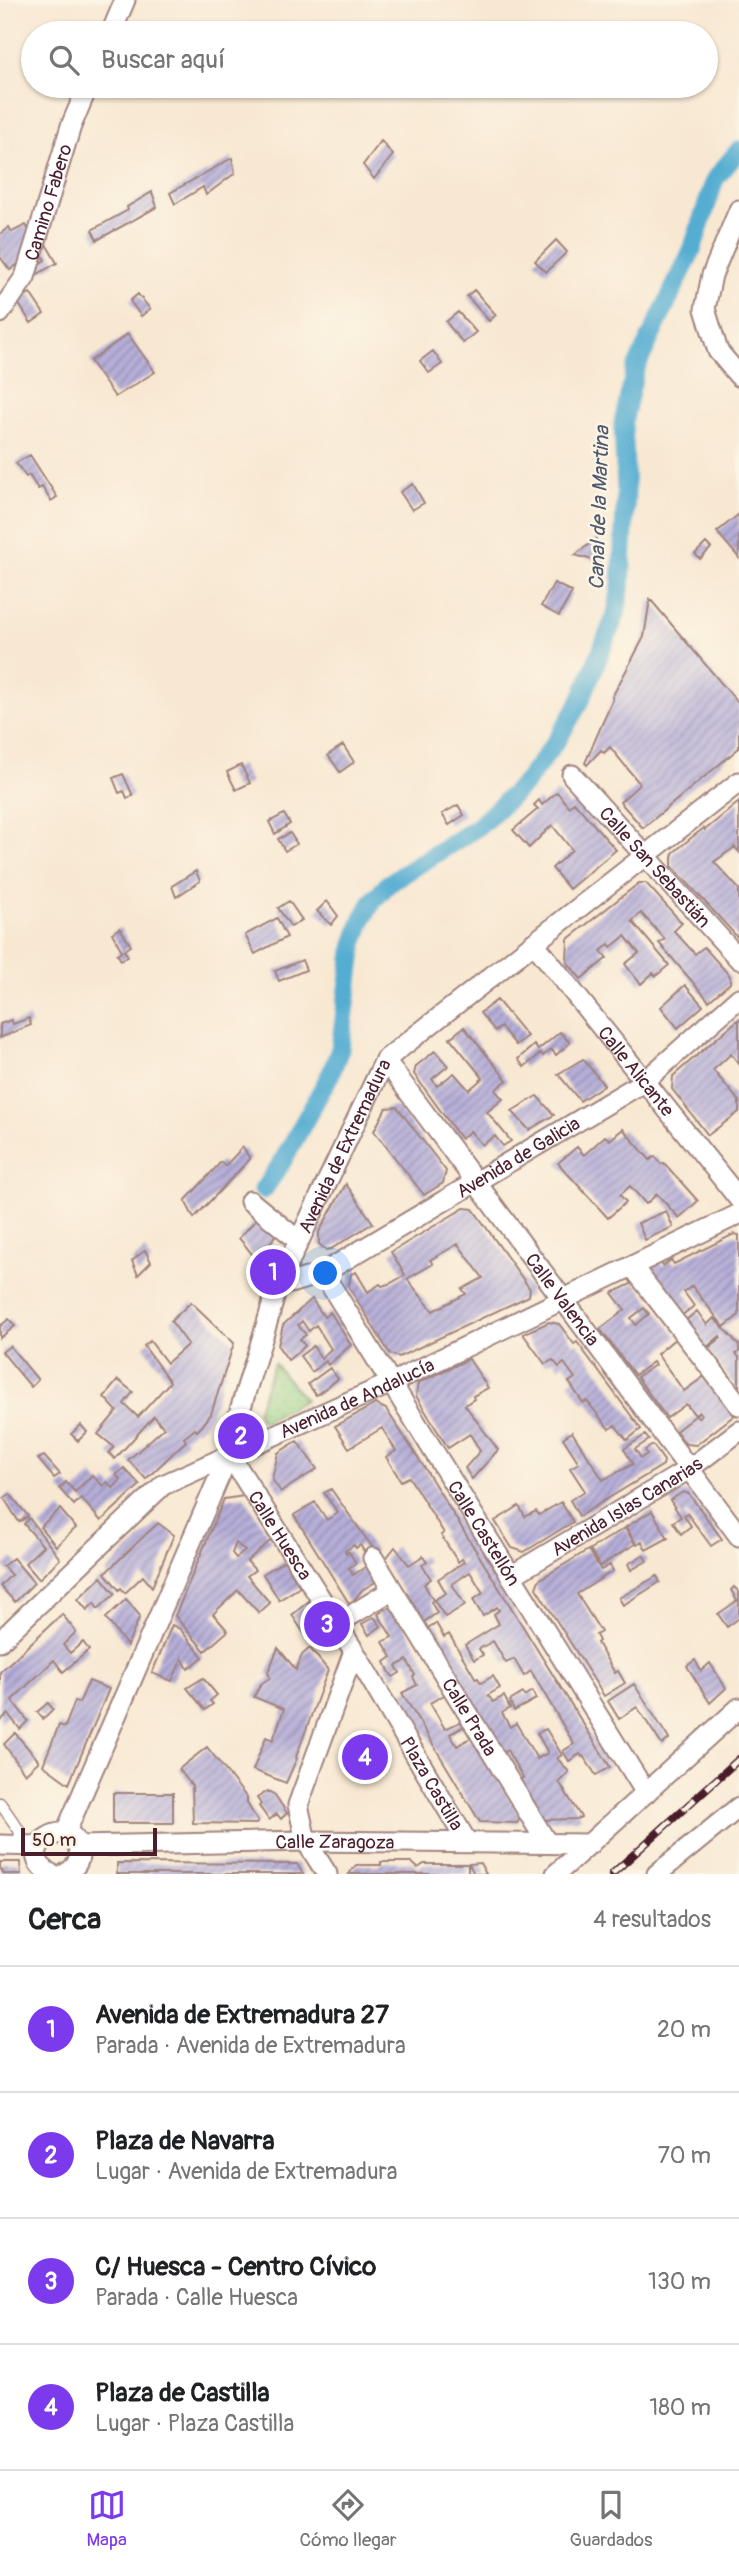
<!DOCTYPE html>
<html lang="es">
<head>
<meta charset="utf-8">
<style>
  :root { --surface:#fff; --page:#f6f6f6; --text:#202124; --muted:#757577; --line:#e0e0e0; --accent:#7c3aed }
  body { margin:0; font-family:Pangolin,sans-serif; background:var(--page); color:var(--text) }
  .scale { position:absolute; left:21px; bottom:18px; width:136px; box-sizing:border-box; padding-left:7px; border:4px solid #4a1f2b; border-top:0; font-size:19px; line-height:24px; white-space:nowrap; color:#4a1f2b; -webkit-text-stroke:5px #fcf5e5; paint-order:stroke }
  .you { position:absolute; left:326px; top:1274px; width:24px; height:24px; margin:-18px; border:5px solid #fff; border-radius:50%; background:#1a73e8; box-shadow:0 0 0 10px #1a73e833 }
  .badge { display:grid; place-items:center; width:46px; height:46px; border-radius:50%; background:var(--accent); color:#fff; font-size:23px; font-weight:700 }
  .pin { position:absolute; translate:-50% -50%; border:4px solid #fff; box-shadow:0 2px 7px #0006 }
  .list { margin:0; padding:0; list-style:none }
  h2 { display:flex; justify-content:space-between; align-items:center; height:91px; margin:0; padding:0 28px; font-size:30px }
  h2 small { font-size:23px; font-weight:400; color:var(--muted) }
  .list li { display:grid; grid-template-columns:46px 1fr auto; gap:21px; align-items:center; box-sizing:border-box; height:126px; padding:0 28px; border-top:2px solid var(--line) }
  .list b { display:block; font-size:26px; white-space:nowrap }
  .list p { margin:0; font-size:23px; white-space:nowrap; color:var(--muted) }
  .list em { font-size:23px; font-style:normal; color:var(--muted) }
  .icon { flex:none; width:38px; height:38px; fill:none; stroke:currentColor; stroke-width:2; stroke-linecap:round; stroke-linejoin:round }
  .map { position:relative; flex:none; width:739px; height:1874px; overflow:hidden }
  .search { position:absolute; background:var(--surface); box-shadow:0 2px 5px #0004; left:21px; right:21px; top:21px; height:77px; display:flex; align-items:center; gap:18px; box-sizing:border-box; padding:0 24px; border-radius:38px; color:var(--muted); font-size:26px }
  .sheet { height:595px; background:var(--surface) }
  nav { display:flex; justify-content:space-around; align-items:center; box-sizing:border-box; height:98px; border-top:2px solid var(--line); background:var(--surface); font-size:19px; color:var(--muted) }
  nav a { display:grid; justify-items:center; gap:4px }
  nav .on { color:var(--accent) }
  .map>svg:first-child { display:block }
  .park { fill:url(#park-dots); stroke:#707656; stroke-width:2 }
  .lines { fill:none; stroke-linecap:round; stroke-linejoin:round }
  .canal { stroke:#55add2; stroke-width:19 }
  .building { fill:url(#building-hatch); fill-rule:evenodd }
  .lane-casing { stroke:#a1847e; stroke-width:13 }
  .street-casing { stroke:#a1847e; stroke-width:23 }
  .lane { stroke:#fff; stroke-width:10 }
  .street { stroke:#fff; stroke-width:19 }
  .rail-casing { stroke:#4a1f2b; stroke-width:8 }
  .rail { stroke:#fcf5e5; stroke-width:5; stroke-dasharray:16; stroke-linecap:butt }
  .labels { text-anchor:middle; stroke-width:5; stroke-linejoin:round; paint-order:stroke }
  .street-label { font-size:19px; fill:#4a1f2b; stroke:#fcf5e5 }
  .water-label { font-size:21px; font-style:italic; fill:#4e586e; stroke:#fcf5e5 }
</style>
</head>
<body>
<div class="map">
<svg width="739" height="1874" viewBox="0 0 739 1874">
  <defs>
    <pattern id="park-dots" width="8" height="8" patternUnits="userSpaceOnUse" patternTransform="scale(1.75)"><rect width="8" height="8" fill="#95ce82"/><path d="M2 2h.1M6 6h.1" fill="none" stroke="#82b070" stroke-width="1.8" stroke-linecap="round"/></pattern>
    <pattern id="building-hatch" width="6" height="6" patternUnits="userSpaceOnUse" patternTransform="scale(1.75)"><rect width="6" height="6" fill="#b6afd9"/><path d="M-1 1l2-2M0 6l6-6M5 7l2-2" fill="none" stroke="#968eb0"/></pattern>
  </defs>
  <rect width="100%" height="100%" fill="#fcf5e5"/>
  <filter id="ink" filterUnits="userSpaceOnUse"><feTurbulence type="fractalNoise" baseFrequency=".0143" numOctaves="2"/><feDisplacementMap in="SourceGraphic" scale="14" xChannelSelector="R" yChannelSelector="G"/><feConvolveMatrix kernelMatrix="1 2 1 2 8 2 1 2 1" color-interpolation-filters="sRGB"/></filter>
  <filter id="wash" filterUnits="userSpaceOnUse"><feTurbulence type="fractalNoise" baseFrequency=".00686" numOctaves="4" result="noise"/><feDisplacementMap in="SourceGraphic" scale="28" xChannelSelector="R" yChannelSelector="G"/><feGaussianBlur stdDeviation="1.57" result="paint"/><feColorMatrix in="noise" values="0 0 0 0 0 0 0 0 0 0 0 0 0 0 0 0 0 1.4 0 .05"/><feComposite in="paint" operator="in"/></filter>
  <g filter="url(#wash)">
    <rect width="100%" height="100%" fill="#f8e8d2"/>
    <path class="park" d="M274,1363l31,37 -41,21 -4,-2 -3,-8z"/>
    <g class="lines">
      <path class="canal" d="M263,1190l18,-26 50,-91 9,-24 14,-105 9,-26 9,-16 16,-18 91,-58 47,-44 33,-45 22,-37 35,-86 5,-30 5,-92 -3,-69 12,-53 57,-120 23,-71 24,-29"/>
    </g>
    <g id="blocks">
      <path class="building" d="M381,141l12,14 -19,24 -11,-14z
        M232,158l3,15 -29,22 -3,-8 -28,17 -5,-11z
        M152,192l5,15 -60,33 -5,-10 36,-20 -1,-3z
        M26,225l7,13 -7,20 -16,12 -10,-13v-23l9,-7 3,5z
        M43,239l14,24 -21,12 -5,-6 14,-9 -4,-9z
        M556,240l11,12 -21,20 -11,-11z
        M474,290l22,25 -7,6 -22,-25z
        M30,293l14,21 -13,9 -14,-22z
        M138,294l12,15 -9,7 -11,-15z
        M458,312l18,20 -13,11 -17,-21z
        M128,334l27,38 -40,25 -25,-36z
        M433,351l9,13 -13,9 -9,-12z
        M30,455l27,42 -6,4 -9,-14 -4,2 -9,-14 -3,2 -10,-14z
        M413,484l11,19 -12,7 -12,-18z
        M739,514v44l-22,-26z
        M596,539l4,23 -25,-7z
        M706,543l5,5 -11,11 -5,-5z
        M554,583l18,9 -13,24 -18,-10z
        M650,599l89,105v44l-96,80 -23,-26 20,-18 -30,-37 -6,6 -3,-3 -14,15 -2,-2 28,-64 -1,-2 32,-60z
        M343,745l11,17 -14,10 -12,-17z
        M241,765l9,18 -14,7 -9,-18z
        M123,774l10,22 -6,2 -3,-7 -5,2 -6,-15z
        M557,792l12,15 5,-5 42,48 -47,39 -17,-21 20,-18 -20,-25 -23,23 -16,-18 25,-21 -4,-4 5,-5 3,5z
        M739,802v50l-4,-5 -21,15 25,27v50l-67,-73v-8l1,-5 18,-15 13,-10 1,2z
        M458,805l6,10 -15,10 -7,-11z
        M284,814l6,10 -15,10 -6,-12z
        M290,833l7,11 -12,7 -7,-12z
        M196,871l4,10 -24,16 -4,-11z
        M639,883h7l36,40 -8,8 21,23 9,-7 26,29v7l-21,18 -50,-58 6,-4 -24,-26 -9,8 37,44 -13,11 -3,-3 -12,11 -6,-7 -10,-13 14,-11 -14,-17 -14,11 -2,-3 -8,7 6,7 -26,21 -14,-17 1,-23z
        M289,901l13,19 -11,7 -13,-19z
        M327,901l11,15 -7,9 -14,-14z
        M277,918l10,19 -32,17 -10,-19z
        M120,928l11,18 -7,4 4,6 -7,4 -4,-6 5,-3 -10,-18z
        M302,960l4,10 -27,11 -4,-10z
        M685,985l18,21 -25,22 -17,-21z
        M497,1000l30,36 -11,9 -15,-18 -6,4 -15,-18z
        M29,1018l2,7 -31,13v-14l11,-4 2,4z
        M739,1019v45l-8,-10 -18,16 26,31v11l-31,23 -36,-46 1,-13z
        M464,1027l43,53 -12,10 8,9 -16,13 24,29 -8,5 -8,-10 -13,9 -12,-14 -9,8 -47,-65 2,-8 19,-15 13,15 -16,13 5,7 17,-13 15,17 14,-12 -33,-40z
        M560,1032l10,11 -14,12 -5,-6 -8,7 -2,-3 -17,14 -6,-8 16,-14 4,5z
        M583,1059l21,26 -24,16 -22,-27z
        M537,1096l17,19 -25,15 -17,-19z
        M397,1107l49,64 -3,12 -19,12 -50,-64 12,-23z
        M623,1129l27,31 5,-4 6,8 3,-1 34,38 -19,17 -22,-24 -11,10 -16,-18 -10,9 6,7 -18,16 -50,-55 19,-16 7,8 21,-19 5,4z
        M243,1147l7,12 -56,59 -9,-17 36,-39 4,4z
        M346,1184l27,39 -42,26 -5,1 -7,-6v-12z
        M464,1208l9,1 57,80 -1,7 -130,61 -9,-3 -41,-67 2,-13 5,-2 12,20 12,-8 2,2 9,-3 14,-8 -14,-23zM458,1244l25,34 -21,11 4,5 -33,17 -26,-32 26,-15 -3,-4z
        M666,1211l7,16 -28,13 -7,-17z
        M262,1213l16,16 -18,35 -21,-26z
        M734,1234l5,1v80l-15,12 -32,-41 -8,6 10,14 -13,10 -34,-46 12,-9 4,5 8,-6 3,4z
        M145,1250l6,12 -13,13 -6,-14z
        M635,1282l42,55 -20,17 27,37 22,-16 30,39 -40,31 -10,-1 -10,-13 20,-16 2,3 3,-3 -2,-3 -4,3 -9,-11 -19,14 -30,-41 18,-12 -2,-3 -18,13 -35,-46 25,-19 -13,-17zM644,1308l5,6 -13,11 -5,-7z
        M312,1299l12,18 6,-5 21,33 -23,20 -2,-4 -14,11 -12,-16 13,-10 8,12 10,-9 -15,-24 -7,6 -7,-10 -4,4 8,10 -6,4 5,7 -17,14 -10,-14 5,-21z
        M191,1302l43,41 -23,71 -9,12 -5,5 -2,-2 -11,9 2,3 -40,38 -18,-19 36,-32 -10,-12 -39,43 -6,-6 5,-6 -16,-13 19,-23 -13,-14 14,-17 15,12 -9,12 14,13 32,-35 -26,-36 6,-5 17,22 21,-19 -17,-23z
        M697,1311l10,14 7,-7 25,27v7l-3,2 3,3v34l-32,-42 14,-11 -1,-2 -14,12 -21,-27z
        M9,1319l6,7 -15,12v-12z
        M549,1322l10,2 15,20 3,-2 64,87 -14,11 -12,-15 -6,4 -22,-28 -4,2 -14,-21 6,-4 -11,-15 -5,4 -6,-7 -8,4 -22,-30z
        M10,1346l28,34 -7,7 -29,-35z
        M469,1359l19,29 -15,8 1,3 -9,6 33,45 -26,29 -7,-11 15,-17 -10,-17 -22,14 -32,-52 2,-13z
        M330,1368l8,11 -22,16 -8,-11z
        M375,1404l11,5 38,58 186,300 -14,8 -13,-19 -1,1 -2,-3 -11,7 -6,-10 11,-7 -43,-73 -7,5 -10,-17 -8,4 -13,-22 -14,8 4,6 -9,5 -9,-15 34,-21 -5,-10 5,-4 -2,-3 -14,9 -10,-16 10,-7 -13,-21 -18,12 13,21 -20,12 -11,-17 12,-7 -8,-14 26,-17 -2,-3 -4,3 -17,-27 3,-2 -35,-56 -8,4 -15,-24 10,-6 -14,-23 -33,20 -14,-22z
        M81,1425l6,7 -9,9 -7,-7z
        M572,1432l31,48 30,-16 -9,-15 21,-14 4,5 -14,9 6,9 6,-4 -2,-4 8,-5 11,16 -1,4 -84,51 -9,-16 15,-9 -15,-23 9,-5 -16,-25z
        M297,1441l20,28 -36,23 -9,-13 6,-26z
        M44,1456l16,18 -6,4 -16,-19z
        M124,1468l16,17 -39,36 -20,-23 -7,7 -15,-17 7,-6 9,10 17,-17 11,11 4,-4 6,6 8,-8 -5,-5z
        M331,1489l44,62 -8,5 -7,-11 -4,3 -2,-3 -9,6 1,2 3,-1 7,11 -7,5 4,7 14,-9 10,15 -15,9 -12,15 -56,-90 21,-13 12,18 11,-7 -14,-20z
        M683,1492l6,2 33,45 -11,7 -24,-33 -3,2 7,11 -10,8 -8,-12 8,-5 -11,-17z
        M10,1494l18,22 -9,6 -15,-24z
        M244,1496l27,44 -24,21 8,9 -8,6 23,27 -11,10 -21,-23 -25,24 15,17 -23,20 -30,-35 49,-117zM236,1543l9,8 -9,7 -4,-5z
        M561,1502l12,20 -49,30 -12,-4 -17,-27 24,-15 6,11 11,-6 3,4z
        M60,1509l16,19 -20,18 -16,-19z
        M652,1511l16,27 -22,12 -4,-8 -5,3 -11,-18z
        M29,1518l31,41 -21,20 -14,-16 18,-17 -19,-22z
        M158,1523l16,12 -22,52 -9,-11 -18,17 -4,-5 -2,2 -14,-17z
        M625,1528l10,16 -35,22 -10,-17z
        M395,1547l14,18 14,-9 4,6 -5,3 9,14 -7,5 9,16 -2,2 6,11 -15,10 -38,-62z
        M588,1550l13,20 9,-5 3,6 -36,23 24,38 -5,3 3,6 -2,2 18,30 3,-2 7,12 -21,13 -68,-108 3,-8z
        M643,1555l4,6 -16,9 -3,-6z
        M13,1558l21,25 -19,19 -15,-16 11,-11 -8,-9z
        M284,1561l16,26 -21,13 -16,-26z
        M657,1576l3,6 -37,23 -4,-7z
        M101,1577l14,17 -17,15 -4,-6 -7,7 -9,-11z
        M734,1587l5,5v26l-12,9 -9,-13 19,-13 -6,-11z
        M126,1599l14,17 -13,30 -21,-28z
        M309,1601l18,29 -18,11 -17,-26z
        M392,1606l54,88 -16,9 15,26 17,-8 3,5 -15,8 7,12 15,-9 49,80 -4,6 -37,-1 -78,-129 15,-8 -4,-8 2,-2 -8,-15 -11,6 4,7 -7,4 -4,-6 -4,-9 7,-5 -9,-15 9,-5 -14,-23z
        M62,1614l14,18 -13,13 7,8 13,-11 6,8 -26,22 -9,-12 -42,40 16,21 -8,8 -12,-15 -8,7v-49z
        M374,1617l7,9 -12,9 -7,-11z
        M436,1623l8,14 5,-3 27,45 2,-1 3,5 12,-7 7,12 -12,7 5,7 11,-6 6,12 -8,5 8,14 6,-4 21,36 11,-6 -11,-20 9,-4 16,26 -5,3 12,14 -10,10 22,35 -4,2 -37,1 -23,-39 6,-3 -16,-28 -7,4 -74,-125z
        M172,1625l8,4 23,28 -15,12 -6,-11 -10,23 -20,-8z
        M278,1648l18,22 6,-15 8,-7 18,22 -32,87 1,1 -11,25 -33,-13 13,-33 7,3 11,-31 -30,-12 7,-13 9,-6 -2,-6z
        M695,1660l6,11 9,-8 16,25 -16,15 -23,-37z
        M203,1678l14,17 -7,6 3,3 -8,6 -18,-22z
        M89,1681l20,8 -40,95 -26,-19 16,-40 6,2 10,-26 4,2z
        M634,1684l35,55 -7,6 -25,-38 -18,12 -11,-18z
        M532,1691l4,8 -22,12 -4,-10 13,-8 1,3z
        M48,1703l5,6 -10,10 -6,-7z
        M15,1733l24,28 -14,13 -21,-30z
        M207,1747l40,51v5l11,19 -2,2 -63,-1 -1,-37 -13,-17z
        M268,1791l7,4 12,18 -6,6 -4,-5 -8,6 -10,-14 2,-2 -4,-6z
        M113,1793h60v30h-60z
        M0,1862h20l1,12h-17l-4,-6z
        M381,1862h30l7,6 6,-4h44v10h-119l7,-9h25z
        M117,1863l180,1 6,10h-186z
        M480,1863l6,11h-12l-5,-10z"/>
    </g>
  </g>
  <g filter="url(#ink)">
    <use href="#blocks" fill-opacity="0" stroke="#a1847e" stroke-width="2"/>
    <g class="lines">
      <defs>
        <path id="lane" d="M0,1803l19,27 2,15"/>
        <g id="street">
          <path d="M111,33l14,-33"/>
          <path d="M739,210l-27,65 -7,34 13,42 21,25"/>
          <path id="s1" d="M0,313l25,-36 46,-151 17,-40"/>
          <path id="s2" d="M572,775l167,184"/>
          <path id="s3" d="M534,943l205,256"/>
          <path id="s4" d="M385,1060l354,476"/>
          <path d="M250,1201l49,40"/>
          <path d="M632,1266l107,139"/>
          <path id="s5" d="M323,1273l323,520"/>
          <path id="s6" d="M277,1287l46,-14 322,-192 94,-83"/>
          <path id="s7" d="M229,1454l125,197 113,191"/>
          <path id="s8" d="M373,1558l174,285"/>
          <path id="s9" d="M511,1576l178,-107 50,-38"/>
          <path d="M337,1624l55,-34"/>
          <path id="s10" d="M0,1641l163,-156 228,-102 348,-169"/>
          <path id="s11" d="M65,1834l164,-380c12,-57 34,-111 48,-167l108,-227 354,-278"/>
          <path d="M0,1845l38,1"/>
          <path id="s12" d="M79,1846l227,-5 284,3"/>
          <path d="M51,1874c-44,-26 25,-64 28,-22 1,11 -5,17 -14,22"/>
          <path d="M327,1874l-21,-33 -8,-36 56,-154"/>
          <path d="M556,1874l183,-166"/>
          <path d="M657,1874l82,-67"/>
        </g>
      </defs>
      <use href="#lane" class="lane-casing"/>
      <use href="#street" class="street-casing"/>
      <use href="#lane" class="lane"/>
      <use href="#street" class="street"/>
      <defs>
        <path id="rail" d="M612,1874l127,-115"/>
      </defs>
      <use href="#rail" class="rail-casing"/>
      <use href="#rail" class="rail"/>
    </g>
  </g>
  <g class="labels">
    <g class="street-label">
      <text dy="7" stroke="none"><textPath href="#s1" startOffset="122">Camino Fabero</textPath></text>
      <text dy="7" stroke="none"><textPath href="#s2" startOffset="124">Calle San Sebastián</textPath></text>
      <text dy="7" stroke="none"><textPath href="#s3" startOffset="164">Calle Alicante</textPath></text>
      <text dy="7" stroke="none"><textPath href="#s11" startOffset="744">Avenida de Extremadura</textPath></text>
      <text dy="7" stroke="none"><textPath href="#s6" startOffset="275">Avenida de Galicia</textPath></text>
      <text dy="7" stroke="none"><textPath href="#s4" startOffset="298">Calle Valencia</textPath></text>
      <text dy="7" stroke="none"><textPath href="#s10" startOffset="438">Avenida de Andalucía</textPath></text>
      <text dy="7" stroke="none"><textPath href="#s9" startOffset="135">Avenida Islas Canarias</textPath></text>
      <text dy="7" stroke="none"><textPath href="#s5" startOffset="306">Calle Castellón</textPath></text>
      <text dy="7" stroke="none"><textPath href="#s7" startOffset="96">Calle Huesca</textPath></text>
      <text dy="7" stroke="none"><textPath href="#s8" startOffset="186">Calle Prada</textPath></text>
      <text dy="7" stroke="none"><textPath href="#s7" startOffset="387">Plaza Castilla</textPath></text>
      <text dy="7" stroke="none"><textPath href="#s12" startOffset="256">Calle Zaragoza</textPath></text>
    </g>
    <g class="water-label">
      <text transform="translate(599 508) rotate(-88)" y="7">Canal de la Martina</text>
    </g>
  </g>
</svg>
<div class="scale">50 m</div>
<div class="you"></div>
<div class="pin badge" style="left:273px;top:1272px">1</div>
<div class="pin badge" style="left:241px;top:1436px">2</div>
<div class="pin badge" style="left:327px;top:1624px">3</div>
<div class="pin badge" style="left:365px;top:1757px">4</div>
<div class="search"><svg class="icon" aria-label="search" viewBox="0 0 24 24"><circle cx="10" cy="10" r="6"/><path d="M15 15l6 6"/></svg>Buscar aquí</div>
</div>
<section class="sheet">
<h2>Cerca<small>4 resultados</small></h2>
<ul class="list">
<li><span class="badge">1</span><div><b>Avenida de Extremadura 27</b><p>Parada · Avenida de Extremadura</p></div><em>20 m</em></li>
<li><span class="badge">2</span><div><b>Plaza de Navarra</b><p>Lugar · Avenida de Extremadura</p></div><em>70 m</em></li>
<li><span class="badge">3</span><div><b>C/ Huesca - Centro Cívico</b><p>Parada · Calle Huesca</p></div><em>130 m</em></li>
<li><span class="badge">4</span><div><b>Plaza de Castilla</b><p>Lugar · Plaza Castilla</p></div><em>180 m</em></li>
</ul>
</section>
<nav>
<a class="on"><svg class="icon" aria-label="map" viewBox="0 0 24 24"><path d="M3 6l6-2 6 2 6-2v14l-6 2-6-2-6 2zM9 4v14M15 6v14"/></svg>Mapa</a>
<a><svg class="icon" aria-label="directions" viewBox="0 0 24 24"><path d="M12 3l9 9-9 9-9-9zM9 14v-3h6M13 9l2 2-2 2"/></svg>Cómo llegar</a>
<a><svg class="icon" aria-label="saved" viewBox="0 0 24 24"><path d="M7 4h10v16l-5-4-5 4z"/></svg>Guardados</a>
</nav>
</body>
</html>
